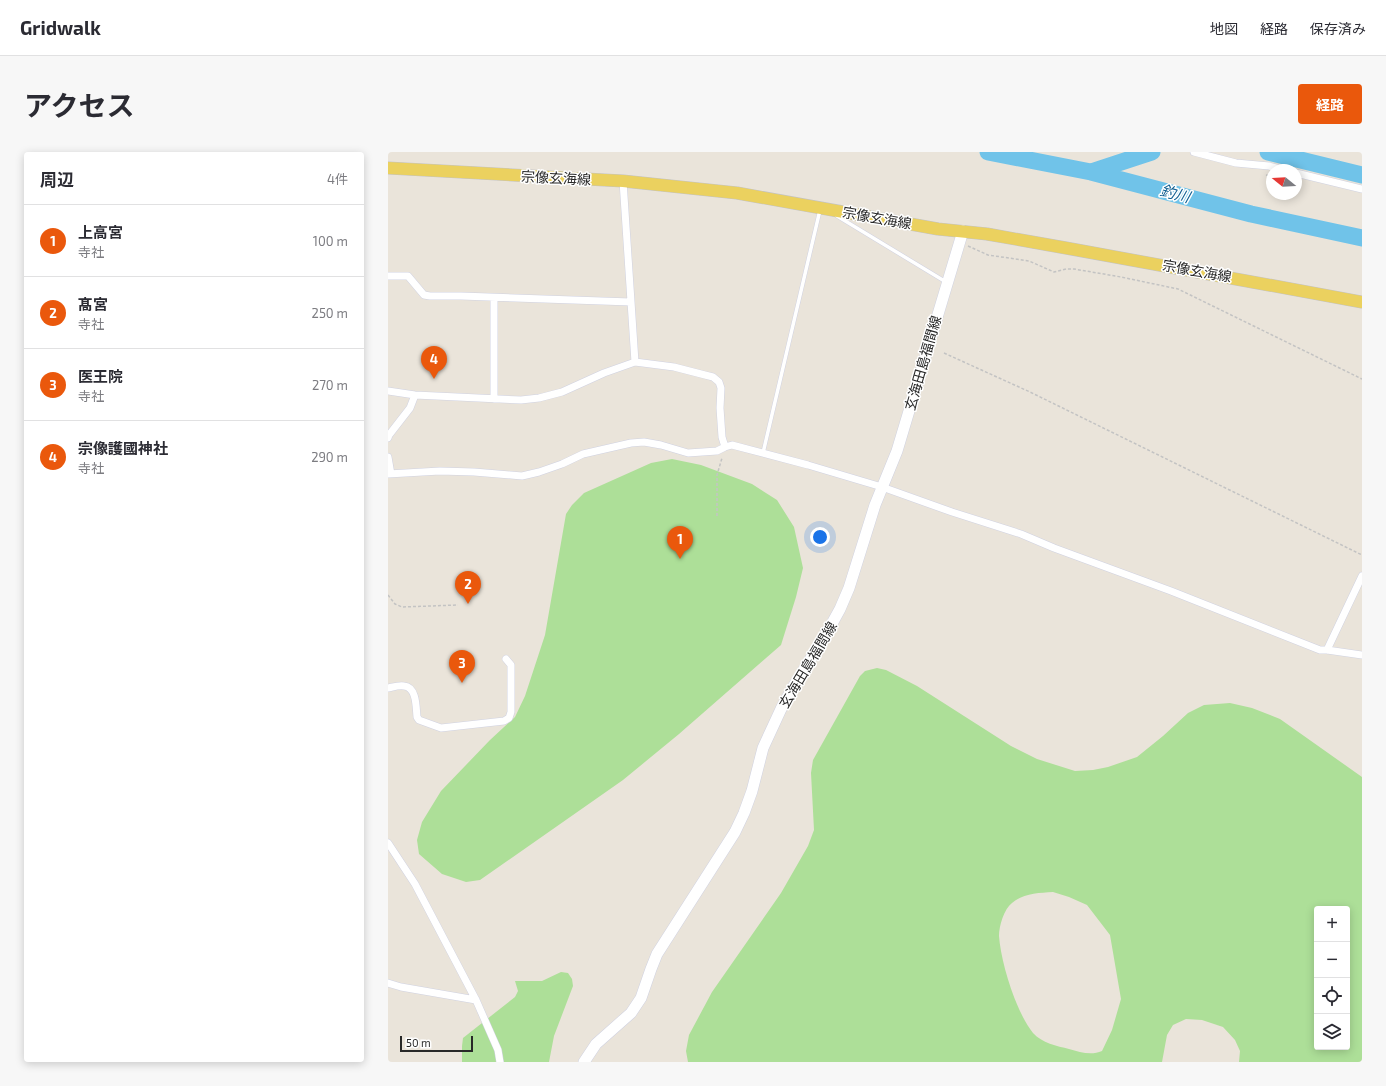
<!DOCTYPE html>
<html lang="ja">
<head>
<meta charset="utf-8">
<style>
  :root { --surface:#fff; --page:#f7f7f7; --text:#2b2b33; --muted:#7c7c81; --line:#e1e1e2; --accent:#ea580c }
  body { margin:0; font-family:"Exo 2","Noto Sans JP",sans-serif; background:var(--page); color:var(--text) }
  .controls { position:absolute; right:12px; bottom:12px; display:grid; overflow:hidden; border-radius:4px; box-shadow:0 2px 10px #0003 }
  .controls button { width:36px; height:36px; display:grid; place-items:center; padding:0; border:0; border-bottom:1px solid var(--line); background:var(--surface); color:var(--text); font:20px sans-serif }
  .compass { position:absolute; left:878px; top:12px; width:36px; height:36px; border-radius:50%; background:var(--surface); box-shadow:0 2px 10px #0003; rotate:288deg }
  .scale { position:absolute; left:12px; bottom:10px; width:73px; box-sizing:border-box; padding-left:4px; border:2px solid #282828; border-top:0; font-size:11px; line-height:14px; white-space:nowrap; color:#282828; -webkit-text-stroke:3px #fff; paint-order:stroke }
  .you { position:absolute; left:432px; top:385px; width:14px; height:14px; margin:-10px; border:3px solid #fff; border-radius:50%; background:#1a73e8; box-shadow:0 0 0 6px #1a73e833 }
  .badge { display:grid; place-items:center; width:26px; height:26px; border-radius:50%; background:var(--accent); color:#fff; font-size:13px; font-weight:700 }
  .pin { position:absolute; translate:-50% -33px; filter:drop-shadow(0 1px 2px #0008) }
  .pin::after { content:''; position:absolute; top:21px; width:14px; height:12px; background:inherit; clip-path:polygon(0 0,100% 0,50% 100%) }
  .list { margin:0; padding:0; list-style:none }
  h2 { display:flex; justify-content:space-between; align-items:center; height:52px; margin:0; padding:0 16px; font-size:17px }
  h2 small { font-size:13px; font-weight:400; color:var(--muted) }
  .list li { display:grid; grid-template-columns:26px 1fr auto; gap:12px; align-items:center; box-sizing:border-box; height:72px; padding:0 16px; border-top:1px solid var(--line) }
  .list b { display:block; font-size:15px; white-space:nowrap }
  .list p { margin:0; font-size:13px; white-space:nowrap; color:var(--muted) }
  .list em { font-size:13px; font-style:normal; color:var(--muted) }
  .icon { flex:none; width:22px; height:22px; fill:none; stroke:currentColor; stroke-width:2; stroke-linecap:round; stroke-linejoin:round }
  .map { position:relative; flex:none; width:974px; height:910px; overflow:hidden; border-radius:4px }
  header { display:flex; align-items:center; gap:24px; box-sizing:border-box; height:56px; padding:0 20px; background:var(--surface); border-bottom:1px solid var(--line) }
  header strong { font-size:19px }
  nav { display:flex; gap:22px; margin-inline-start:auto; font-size:14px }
  .intro { display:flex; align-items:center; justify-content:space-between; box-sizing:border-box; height:96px; padding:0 24px }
  h1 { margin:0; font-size:28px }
  .button { padding:10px 18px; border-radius:4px; background:var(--accent); color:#fff; font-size:14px; font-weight:700 }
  main { display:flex; gap:24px; padding:0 24px }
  aside { flex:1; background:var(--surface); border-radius:4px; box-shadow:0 2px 10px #0003 }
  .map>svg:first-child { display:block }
  .green { fill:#addf98; fill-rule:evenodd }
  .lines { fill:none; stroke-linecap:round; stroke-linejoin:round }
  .river { stroke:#70c3e9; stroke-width:17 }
  .lane-casing { stroke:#d0d2e1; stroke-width:4.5 }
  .street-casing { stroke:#d0d2e1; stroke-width:8 }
  .secondary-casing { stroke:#d0d2e1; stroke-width:12 }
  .primary-casing { stroke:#c3c3c3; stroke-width:13 }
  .path { stroke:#c3c3c3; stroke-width:1.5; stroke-dasharray:3 2; stroke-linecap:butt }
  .lane { stroke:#fff; stroke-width:3.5 }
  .street { stroke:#fff; stroke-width:7 }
  .secondary { stroke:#fff; stroke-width:11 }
  .primary { stroke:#ebd15f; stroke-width:12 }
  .labels { text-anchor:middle; stroke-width:3; stroke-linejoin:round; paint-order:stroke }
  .street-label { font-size:14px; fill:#282828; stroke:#fff }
  .water-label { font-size:15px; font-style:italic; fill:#126092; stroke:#fff }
</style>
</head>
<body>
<header>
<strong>Gridwalk</strong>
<nav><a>地図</a><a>経路</a><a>保存済み</a></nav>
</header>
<div class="intro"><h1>アクセス</h1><a class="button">経路</a></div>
<main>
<aside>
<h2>周辺<small>4件</small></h2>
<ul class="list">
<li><span class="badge">1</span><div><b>上高宮</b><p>寺社</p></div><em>100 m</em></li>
<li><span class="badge">2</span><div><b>髙宮</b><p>寺社</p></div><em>250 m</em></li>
<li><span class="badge">3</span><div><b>医王院</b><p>寺社</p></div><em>270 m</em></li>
<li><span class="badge">4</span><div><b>宗像護國神社</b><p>寺社</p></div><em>290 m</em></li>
</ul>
</aside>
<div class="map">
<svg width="974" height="910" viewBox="0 0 974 910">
  <rect width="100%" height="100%" fill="#eae4da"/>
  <path class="green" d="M284,307l29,6 51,19 25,16 17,27 9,41 -7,29 -15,48 -102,89 -56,46 -143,100 -14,2 -24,-8 -23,-20 -2,-14 5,-18 19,-31 49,-51 25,-23 10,-21 20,-61 21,-121 6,-9 12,-12 67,-30z
    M489,516l9,2 31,16 94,60 26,13 38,12 18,-1 15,-3 29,-10 26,-21 25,-23 16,-8 26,-2 22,5 28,11 82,58v285h-123l1,-11 -5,-11 -12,-13 -21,-7 -16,-1 -13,6 -6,10 -5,27h-474l-2,-11 3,-16 23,-43 69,-99 27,-47 6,-16 -3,-57 2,-13 47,-84 5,-5zM665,740l16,5 18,8 23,30 11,64 -9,31 -10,21c-11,5 -22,1 -33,-2 -12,-3 -27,-6 -36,-16 -17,-21 -32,-70 -34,-97 0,-10 5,-27 13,-33 12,-10 26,-10 41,-11zM929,757h30v138h-30z
    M173,820l7,1 4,6 1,7 -19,50 -5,26h-87v-16l1,-8 52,-41 3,-6 -3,-10h27z"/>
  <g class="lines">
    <path class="river" d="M600,0l103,20 160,42 111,24
      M880,0l94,23
      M703,20l61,-20"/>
    <defs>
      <path id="lane" d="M449,64l109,66
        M375,301l57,-243"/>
      <path id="street" d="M806,0l42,11 33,3 15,4
        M908,21l66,16
        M235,29l12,181
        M0,124h20l16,19 6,1h31l170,6
        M0,239l27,4 106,5 18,-2 23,-6 42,-19 31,-11 39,5 31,8 8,2 6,5 2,6 -1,20 2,29 3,10
        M106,247v-101
        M0,286l1,-3 21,-27 5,-13
        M0,305l3,17
        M0,322l52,-3 34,1 48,4 17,-4 23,-8 21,-10 48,-11 13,-1 17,3 27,8 29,-2 8,-4 7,-2 76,20 74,22 70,25 69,22 33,14 117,43 149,59h7l35,5
        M939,498l35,-74
        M0,536c5,-1 11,-3 16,-2 13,1 12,22 13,31l2,3 22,8 63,-7 5,-3 2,-6v-47l-5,-6
        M0,691l27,41 61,116 22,50 2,12
        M0,831l13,4 75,13"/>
      <path id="secondary" d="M196,910l12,-18 35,-31 10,-15 10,-29 6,-15 78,-122 9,-19 8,-22 11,-43 18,-39 11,-20 37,-60 11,-20 9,-21 26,-83 22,-54 66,-220"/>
      <path id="primary" d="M0,16l235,13 114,12 201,36 49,5 79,14 296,54"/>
    </defs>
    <use href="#lane" class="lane-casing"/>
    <use href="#street" class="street-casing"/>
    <use href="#secondary" class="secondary-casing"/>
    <use href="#primary" class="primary-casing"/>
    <path class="path" d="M878,23l6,1
      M580,94l20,9 41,6 25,11 12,-3h8l47,8 57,12 184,90
      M556,201l86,39 332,163
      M329,364v-41l5,-17
      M0,443l7,9 7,3 56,-2"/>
    <use href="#lane" class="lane"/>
    <use href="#street" class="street"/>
    <use href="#secondary" class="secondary"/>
    <use href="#primary" class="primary"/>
  </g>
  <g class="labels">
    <g class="street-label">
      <text transform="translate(168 26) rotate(3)" y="5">宗像玄海線</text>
      <text transform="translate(489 66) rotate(10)" y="5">宗像玄海線</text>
      <text transform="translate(809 119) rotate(10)" y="5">宗像玄海線</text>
      <text transform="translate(535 211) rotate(-74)" y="5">玄海田島福間線</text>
      <text transform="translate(420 513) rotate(-59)" y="5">玄海田島福間線</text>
    </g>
    <g class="water-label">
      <text transform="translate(787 42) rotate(15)" y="5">釣川</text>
    </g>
  </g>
</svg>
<div class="controls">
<button>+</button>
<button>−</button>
<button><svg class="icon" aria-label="locate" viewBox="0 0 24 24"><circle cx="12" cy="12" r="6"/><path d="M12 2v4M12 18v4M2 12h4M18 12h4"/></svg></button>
<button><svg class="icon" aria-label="layers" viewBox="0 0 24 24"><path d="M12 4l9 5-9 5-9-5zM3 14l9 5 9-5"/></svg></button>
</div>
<svg class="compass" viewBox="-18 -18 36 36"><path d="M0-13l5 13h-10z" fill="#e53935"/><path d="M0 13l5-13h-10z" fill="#7c7c81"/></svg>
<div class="scale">50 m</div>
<div class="you"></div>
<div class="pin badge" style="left:292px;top:407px">1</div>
<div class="pin badge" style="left:80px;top:452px">2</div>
<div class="pin badge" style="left:74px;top:531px">3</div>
<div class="pin badge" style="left:46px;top:227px">4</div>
</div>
</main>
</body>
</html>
